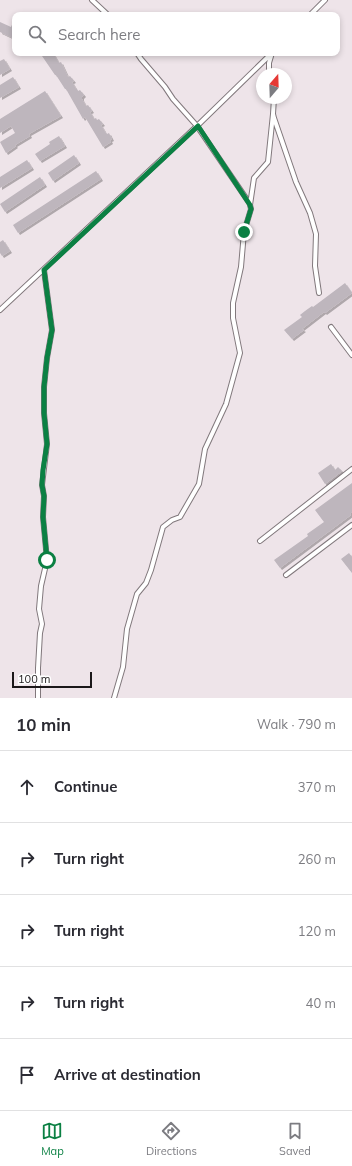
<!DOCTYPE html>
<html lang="en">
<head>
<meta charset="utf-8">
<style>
  :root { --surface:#fff; --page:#f2f2f3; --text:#2b2b33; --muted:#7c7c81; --line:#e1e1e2; --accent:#0b8043 }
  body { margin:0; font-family:Mulish,sans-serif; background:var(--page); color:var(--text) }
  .compass { position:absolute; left:256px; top:68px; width:36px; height:36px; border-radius:50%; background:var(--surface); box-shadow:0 2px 6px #0003; rotate:19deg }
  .scale { position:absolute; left:12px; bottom:10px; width:80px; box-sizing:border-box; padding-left:4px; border:2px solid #1b1819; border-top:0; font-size:11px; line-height:14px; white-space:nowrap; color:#1b1819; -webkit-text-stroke:3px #fff; paint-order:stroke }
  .stop { position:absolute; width:12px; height:12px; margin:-9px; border:3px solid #0b8043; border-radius:50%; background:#fff }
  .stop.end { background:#0b8043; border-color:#fff; box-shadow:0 1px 4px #0008 }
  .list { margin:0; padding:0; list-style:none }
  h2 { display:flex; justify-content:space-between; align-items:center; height:52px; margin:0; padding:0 16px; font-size:17px }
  h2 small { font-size:13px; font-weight:400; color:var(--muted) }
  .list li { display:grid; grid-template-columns:26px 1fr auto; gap:12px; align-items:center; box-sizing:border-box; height:72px; padding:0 16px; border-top:1px solid var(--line) }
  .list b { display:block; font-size:15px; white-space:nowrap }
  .list em { font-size:13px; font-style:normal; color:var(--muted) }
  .icon { flex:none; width:22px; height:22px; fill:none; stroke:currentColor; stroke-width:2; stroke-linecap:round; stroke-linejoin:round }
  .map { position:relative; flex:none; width:352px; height:698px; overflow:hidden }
  .search { position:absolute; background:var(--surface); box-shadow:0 2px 6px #0003; left:12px; right:12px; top:12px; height:44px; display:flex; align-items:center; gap:10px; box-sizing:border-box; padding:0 14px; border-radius:8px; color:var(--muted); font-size:15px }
  .sheet { height:412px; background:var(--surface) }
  nav { display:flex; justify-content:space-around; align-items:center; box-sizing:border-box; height:56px; border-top:1px solid var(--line); background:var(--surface); font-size:11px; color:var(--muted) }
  nav a { display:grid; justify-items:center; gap:2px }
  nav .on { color:var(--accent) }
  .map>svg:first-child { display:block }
  .building { fill:#beb6bd; filter:url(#shadow) }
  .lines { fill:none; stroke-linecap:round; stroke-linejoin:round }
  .street-casing { stroke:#81787c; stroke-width:6 }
  .street { stroke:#fff; stroke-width:4 }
  .route { stroke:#0b8043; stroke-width:5 }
</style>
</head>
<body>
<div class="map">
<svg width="352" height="698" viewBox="0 0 352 698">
  <defs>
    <filter id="shadow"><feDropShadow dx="2" dy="2" stdDeviation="0" flood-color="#0004"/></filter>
  </defs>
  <rect width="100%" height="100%" fill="#eee4e9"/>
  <path class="building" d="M15,18v21l-15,-7v-10l11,5z
    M40,53h13l6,10 2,-1 7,15 2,-1 4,5 -2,1 4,7h1l1,2 2,-1 4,5 -2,2v2l4,7 2,-1 4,6 -2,1 4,7 2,-1 1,2 2,-1 4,5 -2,1 4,7 2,2 2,-1 3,6 -2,1 1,2 -8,5 -18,-30 -2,2 -17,-30h-1l-9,-14h-1z
    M4,59l6,10 -10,6v-14z
    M13,77l6,10 -19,11v-13z
    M45,91l16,25 -32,18 1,2 -15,9 1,1 -10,7 -6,-11 15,-9 -4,-7 -11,7v-14z
    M59,136l6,10 -25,15 -5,-7 15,-10 -1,-2z
    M74,155l5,8 -26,18 -5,-8z
    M27,160l5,8 -32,20v-11z
    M96,171l5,8 -83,54 -5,-8z
    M40,177l5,8 -40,27 -5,-8z
    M3,240l7,11 -8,5 -2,-3v-11z
    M345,283l7,10 -27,20 -1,-1 -22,17 2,1 -12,9 -8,-9 18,-13 -2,-2 5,-4 7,-5 1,1z
    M331,464l4,6 3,-3 4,4 -17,13 -7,-11z
    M352,483v29l-2,2 1,1 -71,53 -6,-8 34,-24 -1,-2 17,-12 -9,-12z
    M349,553l3,4v16l-11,-14z"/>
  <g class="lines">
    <defs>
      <path id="street" d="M92,0l16,15
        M310,15l15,-15
        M137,53l4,6 24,28 8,12 24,27 53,78
        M269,74v-11l3,-10
        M274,98l-1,16 1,4 22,64 14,31 6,21 -1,32 4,27
        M0,310l197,-184 75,-73
        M331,327l21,28
        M260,541l92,-72
        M286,575l66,-50
        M38,698v-30l2,-35 2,-9 -3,-15 2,-23 6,-26 -4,-43 1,-21 -2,-11 5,-41 -3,-31v-26l3,-29 5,-28 -8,-60
        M114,698l9,-31 4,-38 10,-35 9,-11 5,-13 12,-43 9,-7 8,-3 19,-33 6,-35 21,-45 14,-51 -7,-35v-15l8,-36 3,-35 7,-23 -1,-4 4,-27 14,-16 5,-48"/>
    </defs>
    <use href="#street" class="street-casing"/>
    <use href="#street" class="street"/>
  </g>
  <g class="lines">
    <path class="route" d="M47,560l-4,-43 1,-21 -2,-11 1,-15 4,-26 -3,-31v-26l3,-29 5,-28 -8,-60 154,-144 52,79 1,4 -7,23"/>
  </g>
</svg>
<svg class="compass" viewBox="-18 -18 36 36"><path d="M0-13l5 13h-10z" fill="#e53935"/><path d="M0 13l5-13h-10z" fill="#7c7c81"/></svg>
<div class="scale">100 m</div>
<div class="stop" style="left:47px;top:560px"></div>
<div class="stop end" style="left:244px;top:232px"></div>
<div class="search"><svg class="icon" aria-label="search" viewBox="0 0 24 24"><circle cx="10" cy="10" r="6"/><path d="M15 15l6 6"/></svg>Search here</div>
</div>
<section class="sheet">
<h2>10 min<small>Walk · 790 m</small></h2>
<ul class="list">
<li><svg class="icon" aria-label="ahead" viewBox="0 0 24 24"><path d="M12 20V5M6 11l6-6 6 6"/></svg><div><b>Continue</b></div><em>370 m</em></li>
<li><svg class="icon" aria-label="right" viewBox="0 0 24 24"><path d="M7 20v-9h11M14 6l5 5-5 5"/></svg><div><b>Turn right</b></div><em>260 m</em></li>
<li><svg class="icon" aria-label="right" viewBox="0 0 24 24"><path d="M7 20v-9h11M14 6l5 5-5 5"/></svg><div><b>Turn right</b></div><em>120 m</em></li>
<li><svg class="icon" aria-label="right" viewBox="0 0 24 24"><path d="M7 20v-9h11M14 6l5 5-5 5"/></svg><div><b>Turn right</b></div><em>40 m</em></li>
<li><svg class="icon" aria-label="arrive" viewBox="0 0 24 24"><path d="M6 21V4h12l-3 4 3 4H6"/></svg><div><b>Arrive at destination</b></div></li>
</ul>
</section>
<nav>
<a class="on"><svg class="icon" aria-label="map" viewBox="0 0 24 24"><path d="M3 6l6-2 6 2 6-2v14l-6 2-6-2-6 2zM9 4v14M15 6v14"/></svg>Map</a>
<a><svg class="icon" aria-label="directions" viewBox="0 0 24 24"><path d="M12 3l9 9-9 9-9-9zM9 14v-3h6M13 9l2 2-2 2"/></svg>Directions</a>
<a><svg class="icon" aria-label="saved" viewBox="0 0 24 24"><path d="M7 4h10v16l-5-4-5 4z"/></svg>Saved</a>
</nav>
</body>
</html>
